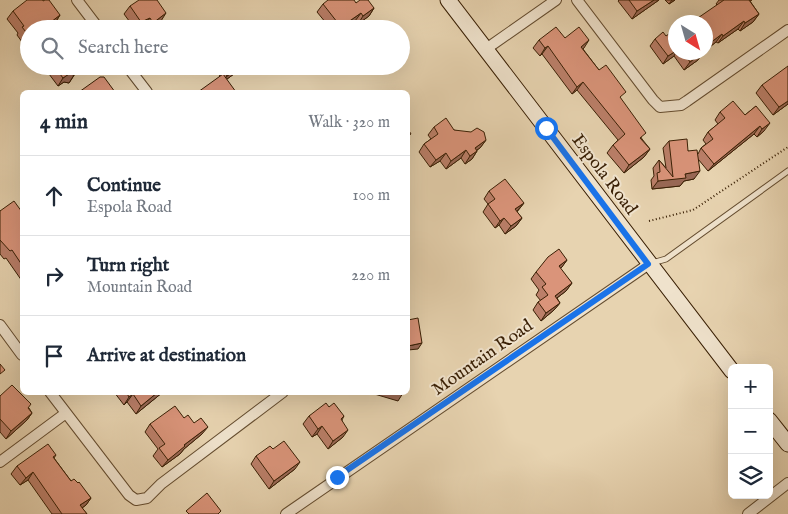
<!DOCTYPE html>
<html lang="en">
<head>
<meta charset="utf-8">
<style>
  :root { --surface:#fff; --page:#f6f6f7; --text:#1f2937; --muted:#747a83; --line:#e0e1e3 }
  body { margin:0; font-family:"IM FELL English",serif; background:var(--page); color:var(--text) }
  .controls { position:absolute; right:15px; bottom:15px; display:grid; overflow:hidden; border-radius:8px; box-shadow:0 5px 20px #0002 }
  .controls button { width:45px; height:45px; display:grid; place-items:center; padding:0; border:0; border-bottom:1px solid var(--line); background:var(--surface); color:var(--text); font:25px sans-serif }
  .compass { position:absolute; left:668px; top:15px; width:45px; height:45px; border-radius:50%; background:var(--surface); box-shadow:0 5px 20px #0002; rotate:143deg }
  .stop { position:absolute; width:15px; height:15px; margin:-11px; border:4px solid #1a73e8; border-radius:50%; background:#fff }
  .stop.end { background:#1a73e8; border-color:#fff; box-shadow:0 1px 5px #0008 }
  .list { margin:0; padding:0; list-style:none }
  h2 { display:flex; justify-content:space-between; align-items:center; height:65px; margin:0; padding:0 20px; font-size:21px }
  h2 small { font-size:16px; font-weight:400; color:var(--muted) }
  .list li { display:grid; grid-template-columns:32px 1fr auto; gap:15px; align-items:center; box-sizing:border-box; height:80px; padding:0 20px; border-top:1px solid var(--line) }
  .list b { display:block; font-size:19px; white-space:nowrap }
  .list p { margin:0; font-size:16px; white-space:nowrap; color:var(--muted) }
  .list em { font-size:16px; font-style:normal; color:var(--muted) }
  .icon { flex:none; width:28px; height:28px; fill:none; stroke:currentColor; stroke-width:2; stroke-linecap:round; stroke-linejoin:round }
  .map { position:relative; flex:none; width:788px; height:514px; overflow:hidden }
  .search { position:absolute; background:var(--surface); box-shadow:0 5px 20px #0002; left:20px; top:20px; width:390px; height:55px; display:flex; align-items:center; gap:12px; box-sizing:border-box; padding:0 18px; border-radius:28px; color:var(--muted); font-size:19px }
  .panel { position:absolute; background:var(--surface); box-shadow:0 5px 20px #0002; left:20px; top:90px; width:390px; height:305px; border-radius:8px }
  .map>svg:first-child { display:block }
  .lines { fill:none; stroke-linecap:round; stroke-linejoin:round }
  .lane-casing { stroke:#644c2f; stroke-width:7 }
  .street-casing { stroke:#644c2f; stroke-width:12 }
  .secondary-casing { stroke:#391f04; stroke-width:17 }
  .path { stroke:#391f04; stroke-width:2; stroke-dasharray:1 2.5; stroke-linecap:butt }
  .lane { stroke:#efe2cc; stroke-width:5 }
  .street { stroke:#efe2cc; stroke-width:10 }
  .secondary { stroke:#efe2cc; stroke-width:15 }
  .wall { fill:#bb7f69; stroke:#391f04 }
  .shaded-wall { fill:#996855; stroke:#391f04 }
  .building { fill:#da947a; stroke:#391f04 }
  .route { stroke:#1a73e8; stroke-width:6 }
  .labels { text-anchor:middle; stroke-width:4; stroke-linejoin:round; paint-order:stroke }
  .street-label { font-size:18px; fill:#391f04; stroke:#efe2cc }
</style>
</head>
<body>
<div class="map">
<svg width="788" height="514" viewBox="0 0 788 514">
  <rect width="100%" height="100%" fill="#e7d3b0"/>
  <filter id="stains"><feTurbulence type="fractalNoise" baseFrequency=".004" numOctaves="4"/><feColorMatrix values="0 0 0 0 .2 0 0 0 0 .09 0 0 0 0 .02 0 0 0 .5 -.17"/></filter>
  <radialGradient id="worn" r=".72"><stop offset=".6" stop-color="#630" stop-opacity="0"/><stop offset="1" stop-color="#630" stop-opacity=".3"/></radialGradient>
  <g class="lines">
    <defs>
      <path id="lane" d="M652,263l14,-4 122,-88"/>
      <path id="street" d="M77,0l22,29
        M577,0l76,100 7,7 21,-2 6,-4 101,-71
        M486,49l70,-49
        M127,66l20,26
        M0,325l22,30
        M50,392l79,103 7,5 11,-2 14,-14 122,-92
        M0,462l66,-49
        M286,514l363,-250
        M748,514l40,-31"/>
      <path id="secondary" d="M448,0l284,371
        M769,420l19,24"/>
    </defs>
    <use href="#lane" class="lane-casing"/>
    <use href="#street" class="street-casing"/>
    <use href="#secondary" class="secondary-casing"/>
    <path class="path" d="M649,221l44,-11 95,-63"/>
    <use href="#lane" class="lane"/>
    <use href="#street" class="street"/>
    <use href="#secondary" class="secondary"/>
  </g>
  <path class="wall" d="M619,0h40l-27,19 -14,-18z
    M665,0h10l-6,4z
    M719,0h33l-2,1 9,13 -6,8 -13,9 -2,-2 -20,14 -2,-1 -10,8v-28l11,-17 -1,-1z
    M356,3l18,5 -5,8 -11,8 -3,-3 -11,8h-13l-14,-17 6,-8z
    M130,6l31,15 -10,8h-5l-2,-3 -9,3 -11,-15z
    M13,11l47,4 -5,8 -26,6v14l-4,3 -8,-11 1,-2 -11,-14z
    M666,36l10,16h27l-5,8 -14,10 -10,-14 -11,8 -13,-18 5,-7z
    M565,38l19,10 -1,1 38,50 21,40 8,10 -6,8 -20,16 -17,-20 6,-8 5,-5 -41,-50 -5,4 -30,-40 -2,2 -7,-8 6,-8z
    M43,66h40l-8,8 -6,9 -5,-1 -6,4z
    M182,66h13l-8,6z
    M217,66h24l-3,5 -11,8 -7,-3 -5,-7z
    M762,85l26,19 -15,11 -17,-22z
    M756,106l8,25 -7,6 -3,-3 -46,37 -10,-12 -4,20 -10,2 -4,5 -28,3 -1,-9 3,-4 -1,-8 6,-8 7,8 -3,-20 6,-7 19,10 10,3 3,-6 5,-4 -3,-4 5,-8 10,-8 -3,-4 5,-8 25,3z
    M434,127l20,3 32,10 -6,8 -3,2v1l-5,8 -7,5 -4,-6 -15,11 -6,-8 -10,6 -11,-15 5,-8 7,-5 -3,-4z
    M489,191l35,12 -7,9 5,6 -6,8 -11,8 -6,-9 -4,3 -12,-16 5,-8 -4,-5z
    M0,211l22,1v69l-16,-23 -2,1 -4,-5z
    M567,260l-7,9 12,14 -6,8 -9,7 3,5 -6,7 -13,11 -8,-11 5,-8 3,-1 -5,-6 3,-5 -8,-11 5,-7z
    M114,392h49l-27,22 -9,-12 -3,3z
    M0,396l29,12 3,5 -5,7 -21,19 -6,-7z
    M329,407l15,9 -2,4 1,17 -15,12 -11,-15 -5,3 -9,-13 6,-8z
    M184,418l18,16 -18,15 -4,5 -18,13 -9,-11 5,-7 -13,-17 5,-8z
    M273,449l22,20 -26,20 -18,-25 5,-8z
    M56,455l-2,3 17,23 7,2 13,15 -5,7 -4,3 5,6h-35l-24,-34 -8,5 -9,-11 6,-8z"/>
  <path class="shaded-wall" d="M654,0h5l-27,19 5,-8z
    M672,0h3l-6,4z
    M374,8l-5,8 -11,8 5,-8z
    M166,13l-5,8 -10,8h-2l4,-6z
    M361,13l-6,8 -11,8h-4l1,-2z
    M759,14l-6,8 -13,9 5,-8z
    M60,15l-5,8 -8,6h-5z
    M150,18l-6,8 -8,3 5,-7z
    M744,21l-6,8 -20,14 5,-7z
    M722,34l-6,8 -10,8v-4z
    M589,40l-5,8 -8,6 5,-7z
    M548,46l-6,8 -2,2 5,-8z
    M676,51v1l-2,4 -11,8 5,-8z
    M703,52l-5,8 -14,10 6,-8z
    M80,66h3l-10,9h1l-5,8 -5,-1 -6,4 5,-8z
    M191,66h4l-8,6z
    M241,66l-3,5 -15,11 4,-6z
    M583,82l-6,8 -5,4 5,-7z
    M788,101v3l-15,11 6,-8z
    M770,123l-6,8 -7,6 5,-8z
    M760,126l-6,8 -46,37 6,-7z
    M486,140l-6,8 -11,7 6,-7z
    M650,149l-6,8 -20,16 5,-8z
    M466,150l-5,8 -15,11 5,-8z
    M477,151l-5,8 -7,5 5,-8z
    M446,153l-6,8 -10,6 6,-7z
    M700,171l-6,8 -10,2 -4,5 -28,3 6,-8 27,-7z
    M524,203l-6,7 -8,7 5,-8z
    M504,218l-5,7 -4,3 5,-7z
    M522,218l-6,8 -11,8 6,-8z
    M567,260l-5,7 -9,7 6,-8z
    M572,283l-6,8 -17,13 6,-8z
    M560,303l-6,7 -13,11 5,-8z
    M422,343l-4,6 -10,1v-4z
    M158,392h5l-27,22 5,-8z
    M401,392l2,1 -5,8 -27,-8z
    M133,394l-6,8 -3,3 5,-8z
    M32,413l-5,7 -21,19 5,-8z
    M322,426l-5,8 -5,3 6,-8z
    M208,427l-6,7 -18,15 -4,5 -18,13 6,-7 16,-15z
    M348,430l-5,7 -15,12 5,-8z
    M300,462l-5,7 -26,20 5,-8z
    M33,472l-5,8 -8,5 6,-7z
    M91,498l-5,7 -11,8 5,-8z"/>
  <path class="building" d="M27,0h16v1l2,-1h4l11,15 -18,14h-13v7l-7,-9 2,-1 -11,-15z
    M139,0h18l9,13 -13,10 -3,-5 -9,4 -11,-16z
    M328,0h26l2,3 4,-3h8l6,8 -11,8 -2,-3 -20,14 -18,-23z
    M629,0h25l-17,11z
    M724,0h25l10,14 -14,9 -1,-2 -21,15 -1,-2 -16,12v-24h-14z
    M195,21l5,8h-15z
    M556,27l9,11 14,-11 10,13 -8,7 18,23 7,-5 20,27 -6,5 26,36 -6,5 10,11 -21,16 -16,-20 12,-11 -42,-52 -6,5 -29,-41 -3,2 -6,-8z
    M676,29v22l-8,5 -13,-17 8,-7 3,4z
    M683,52h20l-13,10z
    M54,66h26l-4,3 -2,6 -5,-1 -6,4z
    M220,66h21l-14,10z
    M788,66v35l-9,6 -17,-22z
    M223,74l13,18h-38z
    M100,77h4l11,15h-36z
    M733,101l12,14 11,-9 14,17 -8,6 -2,-3 -46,38 -13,-16 12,-9 -5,-7 17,-14 -5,-6z
    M446,118l8,12 17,2 6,-4 7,4 2,8 -11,8 2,3 -7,5 -4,-6 -15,11 -5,-8 -10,7 -12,-16 14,-10 -4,-7z
    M408,129l3,5 -3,2z
    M687,139l1,12 9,-1 3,21 -15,3 1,4 -28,3 -1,-8 3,-1 -1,-12 14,17 -4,-36z
    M505,179l19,24 -9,6 7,9 -11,8 -7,-8 -4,3 -12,-17 7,-5 -6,-8z
    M14,201l8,11v53l-10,-15 -2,1 -10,-11v-29z
    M559,249l8,11 -8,6 13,17 -17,13 5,7 -14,10 -8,-11 10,-7 -6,-8 4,-3 -10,-12 12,-15z
    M418,318l4,25 -14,3v-26z
    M0,364l5,6 -5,4z
    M12,385l19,19 -3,4 4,5 -21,18 -11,-12v-23z
    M126,392h32l-17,14 -8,-12 -4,3z
    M326,403l3,4 5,-4 10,13 -3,3 7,11 -15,11 -11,-15 -4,3 -9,-13z
    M175,406l9,12 4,-3 6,8 7,-5 7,9 -24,18 1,1 -17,14 -9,-12 6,-4 -15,-20z
    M284,441l16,21 -26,19 -18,-25 14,-10 3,3z
    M48,444l8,11 -3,2 18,24 3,-2 4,4 1,-1 12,16 -11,7 7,9h-25l-29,-42 -7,6 -9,-12z
    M207,493l14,18 -3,3h-29l-3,-3z"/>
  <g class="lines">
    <path class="route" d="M337,477l311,-213 -102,-136"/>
  </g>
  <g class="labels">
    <g class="street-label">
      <text transform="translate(605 174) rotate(53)" y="6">Espola Road</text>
      <text transform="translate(482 357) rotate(-35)" y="6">Mountain Road</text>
    </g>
  </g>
  <rect width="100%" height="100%" filter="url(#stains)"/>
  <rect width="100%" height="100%" fill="url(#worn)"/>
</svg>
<div class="controls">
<button>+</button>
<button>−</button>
<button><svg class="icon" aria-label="layers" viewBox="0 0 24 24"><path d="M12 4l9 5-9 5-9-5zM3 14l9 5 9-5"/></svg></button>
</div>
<svg class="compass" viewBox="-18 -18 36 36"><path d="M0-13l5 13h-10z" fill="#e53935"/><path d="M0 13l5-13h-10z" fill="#747a83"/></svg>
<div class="stop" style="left:546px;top:128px"></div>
<div class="stop end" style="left:337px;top:477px"></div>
<div class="search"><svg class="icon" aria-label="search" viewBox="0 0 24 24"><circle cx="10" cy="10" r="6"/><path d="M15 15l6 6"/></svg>Search here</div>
<section class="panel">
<h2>4 min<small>Walk · 320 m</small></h2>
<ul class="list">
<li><svg class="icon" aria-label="ahead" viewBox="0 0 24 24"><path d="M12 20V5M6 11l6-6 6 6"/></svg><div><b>Continue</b><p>Espola Road</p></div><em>100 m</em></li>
<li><svg class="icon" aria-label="right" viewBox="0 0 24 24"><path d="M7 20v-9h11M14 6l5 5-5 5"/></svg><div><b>Turn right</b><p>Mountain Road</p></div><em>220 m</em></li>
<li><svg class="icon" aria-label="arrive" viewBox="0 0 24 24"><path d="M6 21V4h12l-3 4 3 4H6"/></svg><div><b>Arrive at destination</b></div></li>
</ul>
</section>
</div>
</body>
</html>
